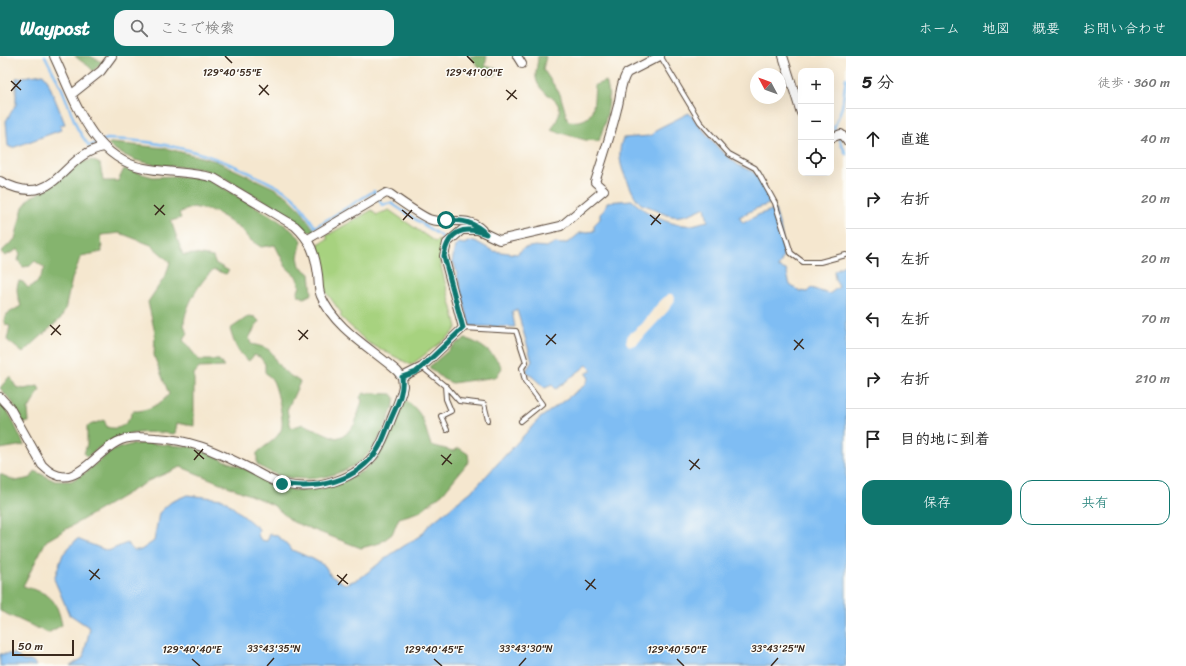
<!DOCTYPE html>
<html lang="ja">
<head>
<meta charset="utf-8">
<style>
  :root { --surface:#fff; --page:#f6f6f6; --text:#222; --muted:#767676; --line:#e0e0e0; --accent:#0f766e }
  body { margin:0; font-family:Sriracha,"Klee One",sans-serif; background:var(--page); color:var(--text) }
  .controls { position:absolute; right:12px; top:12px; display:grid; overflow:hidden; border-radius:8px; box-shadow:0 4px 16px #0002 }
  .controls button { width:36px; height:36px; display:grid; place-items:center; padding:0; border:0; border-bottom:1px solid var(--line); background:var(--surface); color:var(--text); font:20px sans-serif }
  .compass { position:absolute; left:750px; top:12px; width:36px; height:36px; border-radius:50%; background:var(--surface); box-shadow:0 4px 16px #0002; rotate:311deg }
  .scale { position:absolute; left:12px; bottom:10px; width:62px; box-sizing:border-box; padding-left:4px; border:2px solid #3b2a1e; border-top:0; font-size:11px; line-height:14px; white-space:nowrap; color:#3b2a1e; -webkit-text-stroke:3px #fdfcf7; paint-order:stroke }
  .stop { position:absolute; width:12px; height:12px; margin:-9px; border:3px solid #0f766e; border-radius:50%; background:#fff }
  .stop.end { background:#0f766e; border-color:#fff; box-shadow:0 1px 4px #0008 }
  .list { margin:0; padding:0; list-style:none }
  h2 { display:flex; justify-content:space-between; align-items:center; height:52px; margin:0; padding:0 16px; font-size:17px }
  h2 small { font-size:13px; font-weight:400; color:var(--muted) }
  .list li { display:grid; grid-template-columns:26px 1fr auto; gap:12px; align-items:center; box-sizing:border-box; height:60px; padding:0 16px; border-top:1px solid var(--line) }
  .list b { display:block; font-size:15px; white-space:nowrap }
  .list em { font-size:13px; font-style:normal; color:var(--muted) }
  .actions { display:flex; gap:8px; padding:12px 16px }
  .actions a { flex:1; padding:9px 0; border:1px solid var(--accent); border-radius:12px; text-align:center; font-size:14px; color:var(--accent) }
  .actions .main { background:var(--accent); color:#fff }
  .icon { flex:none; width:22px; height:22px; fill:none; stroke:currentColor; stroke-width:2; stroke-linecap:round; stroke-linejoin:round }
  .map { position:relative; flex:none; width:846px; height:610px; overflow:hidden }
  header { display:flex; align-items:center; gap:24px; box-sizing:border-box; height:56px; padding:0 20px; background:var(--accent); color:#fff }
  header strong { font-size:19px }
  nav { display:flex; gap:22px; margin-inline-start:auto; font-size:14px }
  .search { width:280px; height:36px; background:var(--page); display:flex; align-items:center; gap:10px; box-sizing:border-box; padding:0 14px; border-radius:12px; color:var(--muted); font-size:15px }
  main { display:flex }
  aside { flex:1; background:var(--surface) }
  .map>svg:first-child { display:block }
  .green { fill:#a7d27f; stroke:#717e4e }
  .forest { fill:#85b46e; stroke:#606f46 }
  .water { fill:#7fbdf3; stroke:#5d7488 }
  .pier { fill:#f5e7cf }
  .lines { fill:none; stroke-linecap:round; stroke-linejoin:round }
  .stream { stroke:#7fbdf3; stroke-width:2.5 }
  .lane-casing { stroke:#574639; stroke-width:6 }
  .street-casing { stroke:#574639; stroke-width:10 }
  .lane { stroke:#fff; stroke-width:4 }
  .street { stroke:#fff; stroke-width:8 }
  .route { stroke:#0f766e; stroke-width:5 }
  .ticks { fill:none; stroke:#3b2a1e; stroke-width:1.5 }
  .ticks-label { font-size:10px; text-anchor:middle; fill:#3b2a1e; stroke:#fdfcf7; stroke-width:3; stroke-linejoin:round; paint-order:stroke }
</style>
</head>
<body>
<header>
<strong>Waypost</strong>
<div class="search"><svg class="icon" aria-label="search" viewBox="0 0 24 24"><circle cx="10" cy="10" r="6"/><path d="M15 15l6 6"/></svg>ここで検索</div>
<nav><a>ホーム</a><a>地図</a><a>概要</a><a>お問い合わせ</a></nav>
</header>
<main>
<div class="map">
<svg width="846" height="610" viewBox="0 0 846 610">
  <rect width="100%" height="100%" fill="#fdfcf7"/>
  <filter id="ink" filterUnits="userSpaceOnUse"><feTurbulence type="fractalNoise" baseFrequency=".025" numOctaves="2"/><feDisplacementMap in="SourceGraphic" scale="8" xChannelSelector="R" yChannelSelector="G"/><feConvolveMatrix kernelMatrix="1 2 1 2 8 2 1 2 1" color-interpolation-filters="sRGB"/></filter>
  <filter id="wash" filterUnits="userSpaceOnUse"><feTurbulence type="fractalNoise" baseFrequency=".012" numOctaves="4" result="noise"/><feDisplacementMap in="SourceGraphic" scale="16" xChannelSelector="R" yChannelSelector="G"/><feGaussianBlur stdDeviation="0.9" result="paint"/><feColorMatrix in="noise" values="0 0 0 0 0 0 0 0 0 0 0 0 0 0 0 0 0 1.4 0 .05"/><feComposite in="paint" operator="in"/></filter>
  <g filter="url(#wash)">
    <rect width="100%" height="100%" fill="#f5e7cf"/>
    <path class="green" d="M372,154l4,5 13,-5 46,32 4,-2 2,6 -1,17 17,64 -5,7 -41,31 -44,-23 -27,-26 2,-2 -18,-25 -6,-45 10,-5 -2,-3z"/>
    <path class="forest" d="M75,0h15l12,6 -9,9c-4,-6 -12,-9 -18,-15z
      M469,0h18l-2,10 12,3 -1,6h-9z
      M538,0h8l-3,13 17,25 8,27c28,3 25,-14 27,-36l11,-4c7,21 -1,41 -7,60l-14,-1 -34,-10c24,-35 -11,-29 -15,-52 -1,-6 2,-15 2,-22z
      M110,87l55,5 51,13 58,27 14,9 12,12 15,22 -6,1 -24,-19 -66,-38 -21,-7 -42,-3 -21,-5 -13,-6 -14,-9z
      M92,104l8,4 3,17h15l6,-12 29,8 22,-1 31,2 69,40 15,11 12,11 -4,17 2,9 10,8 2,20 -8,4 -7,-4 3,-8 -4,-10 -10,-9 -11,-22 -14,2 -12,-8 -7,-9 -26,-18 -23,-5 -14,6 2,5 -10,3 12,34 12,-1 18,3 2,6 14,8 -3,3 -12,-4c-13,8 -30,39 -30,54 0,3 2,6 4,9l-5,7 16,20h20l5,7 -25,1 -5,6v52l-17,-3 -2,11c-37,-4 -59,-2 -88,23l-3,-3 3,-10v-18l17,-6 3,7c13,4 21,-3 26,-16 12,1 29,-7 36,-17l-15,-38 1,-23 -7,-31 18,-27 4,-13 -19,-17 -31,-12 -19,2 1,17 -21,4 -9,23 -7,31 -4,8 -38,35 -16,-13 3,-14 -4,-1 -2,-5 3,-6 14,-8c-3,-8 -6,-17 -2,-25l4,1 5,6 9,-5 8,-15 -10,-7 -5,5 -7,1 -5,-7 2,-6 -2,-5 -13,7 -4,-4 14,-13 8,-32 8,-10 15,-7 36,-28z
      M249,260l6,1 4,4 -10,17 2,6c30,6 16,11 33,27 4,4 11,7 16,11l-13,28 4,18 12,-4 33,14 9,-3 10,-11 7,-23 -2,-4 4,-4 28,1 3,4c-1,10 -5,17 -9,26 -5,10 -10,21 -17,29 -26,29 -82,35 -112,11v-11c8,-8 19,-12 24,-23 4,-8 -4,-41 -8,-49 -1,-3 -6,-6 -8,-9v-8l-5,-7 -6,-2 -5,6c-12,-8 -15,-18 -19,-32z
      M466,283c13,3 31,17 36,29l-6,9 -44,6 -9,-4 -14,-12 28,-24z
      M10,320l6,11 8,2 14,-3 2,4 -12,20 1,12 -7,1 -9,-20 -13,-15z
      M404,343c22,16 18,22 27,46l22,6 6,-3 9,6 1,7 -26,32 -24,19 -20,6 -7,16 -12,9 -19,5 -68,-26 -20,-17 -16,-7 -76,-31 -31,13 -104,61 -23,45c26,8 33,10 39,39l-14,8 -48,-22v-137l16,7 15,-3 4,-7 20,10h16l14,-8 26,-22 18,-6 16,-2 48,4 71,30 22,12 12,2 24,-3 21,-6 20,-11 11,-10 8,-10z
      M0,346l11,15 13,28 -24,4z"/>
    <path class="water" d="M43,18l4,5 18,45 -5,1 1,5 -49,18 -4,-2 -2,-25 10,-17v-26z
      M689,57l30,36 19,16 15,7 5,5 14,26 -17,6 -16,8 4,6 17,-9 15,-5c4,15 15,44 3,58l8,3 4,15 9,6 8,1 4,-4 18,6 10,-7 -4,-8 -1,-8 12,-7v402h-776l13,-8 7,-30 -21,-14 -15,-35 9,-25 14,-15 31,12 19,-8 6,7h8l13,-9 5,-28 12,-11 16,-7 36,4 36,30 -1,6 3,5 6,1 3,-7 6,1 10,8 6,7 21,9 12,7 6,10 14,8 14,-5 31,-24 31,-20 8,-10 45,-36 65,-70 46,-34 4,-7 -3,-4 6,-4 -5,-5 -31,24 -4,-4 -7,3 -19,-17 6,-10 -15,-51 -5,1 3,16 -45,-1 -16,-63h-2l3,-17 4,-3 5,1 4,-2 7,-1 18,10 24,3 7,-6 11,-2 11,1 9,-4 7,1 7,-2 11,-9 14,-2v-6l6,-6v-5l5,-5 2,-7 25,-2c14,14 39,27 60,25 5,-1 10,-3 16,-4l-3,-14c-24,12 -32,13 -55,0 -3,-1 -6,-2 -9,-3 -7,-6 -10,-16 -14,-24 -7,-13 -10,-28 -4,-42l26,-2 4,-2 4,-5z
      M0,598h15l8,7h10l3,5h-36z"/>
    <path class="pier" d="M668,238h4l3,6 -7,11 -31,33 -8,3 -3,-5 2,-7 14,-11 16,-21z"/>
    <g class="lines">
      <path class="stream" d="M45,0l17,33 16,41 11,16 8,-3
        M836,76l-2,-4 8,-21 4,-29
        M839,83l7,15
        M102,85l5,-2c55,1 106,14 155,40 10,5 22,10 31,18 9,9 15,19 22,30l59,-36 8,14 9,-2 51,34"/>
    </g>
  </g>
  <g filter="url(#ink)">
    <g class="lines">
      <defs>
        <path id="lane" d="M661,1l39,65 29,32 26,14 4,6 16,29 16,50 12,9h17l26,-7
          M463,272l53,3 10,31 -4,6 3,13 17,23 -21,17
          M422,311l23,19 1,13 5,12 -10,5 6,14
          M446,330l13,15 25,3 4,16"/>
        <path id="street" d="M517,0l5,8
          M783,0l18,57
          M72,38l29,-23 11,-15
          M831,82l10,-4 5,6
          M0,125c58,31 60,-27 104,-34
          M308,183l78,-46 4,1c9,6 33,24 42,26 17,4 36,-5 50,10
          M402,321l20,-10 41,-39 -19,-72 3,-13 15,-13h16l21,10 62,-14 43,-36 -9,-8c8,-24 16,-48 22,-73 4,-12 2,-24 10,-36l33,-17
          M0,341l10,11 32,57c30,31 49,-9 75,-23 11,-6 26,-5 39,-4 37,2 58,13 91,29 12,6 23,14 36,17 33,8 74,-4 94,-33 6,-10 10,-21 14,-31 4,-11 10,-22 12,-34l-1,-9 -5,-6c-26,-23 -62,-42 -76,-75 -3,-7 -2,-14 -3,-21 -3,-22 -7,-34 -23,-49l-81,-48c-23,-7 -47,-5 -70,-10 -53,-10 -70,-70 -90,-112"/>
      </defs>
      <use href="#lane" class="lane-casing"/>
      <use href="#street" class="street-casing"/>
      <use href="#lane" class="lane"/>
      <use href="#street" class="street"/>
    </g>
  </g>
  <g class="lines" filter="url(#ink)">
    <path class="route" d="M282,428c35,6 75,-2 96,-35 5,-8 8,-18 12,-28 6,-14 14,-28 12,-44l14,-5 6,-5 41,-39 -19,-72c4,-25 20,-31 42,-22 -12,-12 -24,-14 -40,-14"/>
  </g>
  <path class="ticks" d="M225,0l7,7M467,0l7,7M11,25l10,9M259,29l10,10M506,34l11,9M11,35l10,-11M259,39l9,-10M507,44l9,-10M154,149l11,10M402,154l11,9M155,159l9,-10M650,159l11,9M403,164l9,-10M651,169l9,-11M50,269l11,10M298,274l10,9M51,279l9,-10M546,279l10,9M299,284l9,-10M794,284l10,9M546,289l10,-11M794,294l9,-11M194,394l10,9M441,399l11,9M194,404l9,-11M689,404l11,9M442,409l9,-11M690,414l9,-11M89,514l11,9M337,519l11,9M90,524l9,-11M585,524l11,9M338,529l9,-11M586,534l9,-11M192,603l8,7M434,603l8,7M677,603l7,7M267,610l7,-8M519,610l7,-8M771,610l7,-8"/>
  <g class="ticks-label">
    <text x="232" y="20">129°40'55"E</text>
    <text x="474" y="20">129°41'00"E</text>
    <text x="274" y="596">33°43'35"N</text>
    <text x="526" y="596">33°43'30"N</text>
    <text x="778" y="596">33°43'25"N</text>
    <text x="192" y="597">129°40'40"E</text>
    <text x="434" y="597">129°40'45"E</text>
    <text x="677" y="597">129°40'50"E</text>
  </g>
</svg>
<div class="controls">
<button>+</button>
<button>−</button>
<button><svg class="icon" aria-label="locate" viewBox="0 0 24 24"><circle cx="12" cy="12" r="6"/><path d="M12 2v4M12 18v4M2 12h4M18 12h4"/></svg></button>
</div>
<svg class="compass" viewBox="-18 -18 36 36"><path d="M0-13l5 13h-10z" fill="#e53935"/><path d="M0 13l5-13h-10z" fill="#767676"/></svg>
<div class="scale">50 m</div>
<div class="stop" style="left:446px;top:164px"></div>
<div class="stop end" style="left:282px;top:428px"></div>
</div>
<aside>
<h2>5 分<small>徒歩 · 360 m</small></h2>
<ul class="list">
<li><svg class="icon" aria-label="ahead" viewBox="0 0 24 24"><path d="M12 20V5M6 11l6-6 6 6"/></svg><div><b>直進</b></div><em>40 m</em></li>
<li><svg class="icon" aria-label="right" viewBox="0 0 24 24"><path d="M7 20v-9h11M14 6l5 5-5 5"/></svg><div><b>右折</b></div><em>20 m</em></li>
<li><svg class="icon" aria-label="left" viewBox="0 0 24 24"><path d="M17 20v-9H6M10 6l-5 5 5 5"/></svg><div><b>左折</b></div><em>20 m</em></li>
<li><svg class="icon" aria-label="left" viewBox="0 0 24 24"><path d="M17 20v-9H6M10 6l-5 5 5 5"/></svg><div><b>左折</b></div><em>70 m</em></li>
<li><svg class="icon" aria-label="right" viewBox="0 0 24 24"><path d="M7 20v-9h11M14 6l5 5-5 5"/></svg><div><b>右折</b></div><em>210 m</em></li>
<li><svg class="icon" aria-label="arrive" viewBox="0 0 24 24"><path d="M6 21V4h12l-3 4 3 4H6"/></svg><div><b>目的地に到着</b></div></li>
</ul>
<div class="actions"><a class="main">保存</a><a>共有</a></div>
</aside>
</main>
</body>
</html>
